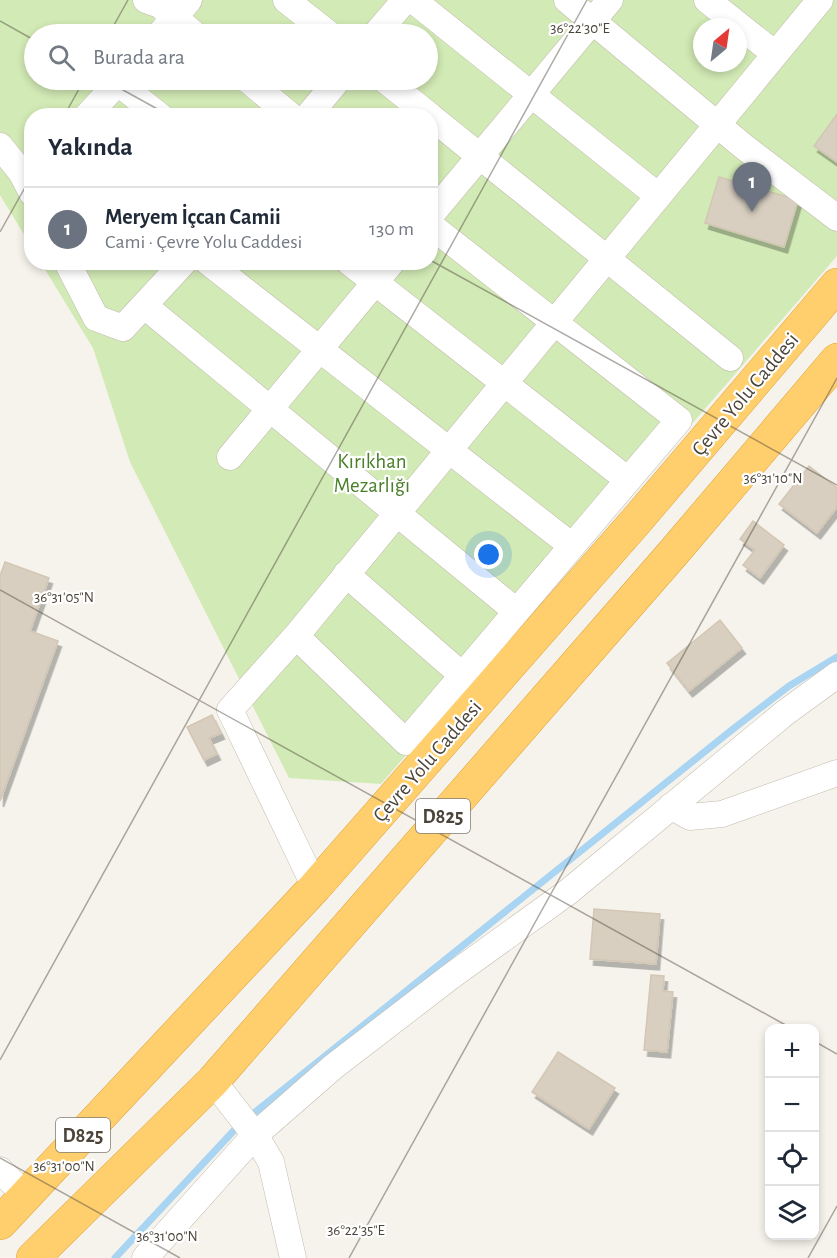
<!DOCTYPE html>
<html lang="tr">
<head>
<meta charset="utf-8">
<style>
  :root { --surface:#fff; --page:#f2f2f3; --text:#1f2937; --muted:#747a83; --line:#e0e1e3; --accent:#fc3f1d }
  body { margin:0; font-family:"Alegreya Sans",sans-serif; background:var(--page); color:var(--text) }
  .controls { position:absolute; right:18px; bottom:18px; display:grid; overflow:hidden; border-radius:12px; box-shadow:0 3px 9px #0003 }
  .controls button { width:54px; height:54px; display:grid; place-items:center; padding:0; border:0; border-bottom:2px solid var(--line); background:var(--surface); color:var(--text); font:30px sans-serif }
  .compass { position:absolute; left:693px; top:18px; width:54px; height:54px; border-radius:50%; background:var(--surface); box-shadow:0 3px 9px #0003; rotate:29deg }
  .you { position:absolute; left:489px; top:555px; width:21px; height:21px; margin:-15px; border:4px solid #fff; border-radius:50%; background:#1a73e8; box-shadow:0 0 0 9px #1a73e833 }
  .badge { display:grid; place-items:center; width:39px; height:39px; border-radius:50%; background:var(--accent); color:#fff; font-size:20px; font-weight:700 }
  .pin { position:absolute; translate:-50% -50px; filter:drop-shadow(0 2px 3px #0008) }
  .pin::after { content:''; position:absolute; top:32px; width:21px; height:18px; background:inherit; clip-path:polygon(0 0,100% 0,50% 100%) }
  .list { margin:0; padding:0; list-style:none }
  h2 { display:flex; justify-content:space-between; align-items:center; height:78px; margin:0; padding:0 24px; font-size:26px }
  h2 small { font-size:20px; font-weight:400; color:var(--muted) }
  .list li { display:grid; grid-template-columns:39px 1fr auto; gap:18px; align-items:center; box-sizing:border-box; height:84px; padding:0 24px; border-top:2px solid var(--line) }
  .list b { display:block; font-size:22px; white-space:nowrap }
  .list p { margin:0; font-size:20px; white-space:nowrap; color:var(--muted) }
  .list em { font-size:20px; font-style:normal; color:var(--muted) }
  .icon { flex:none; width:33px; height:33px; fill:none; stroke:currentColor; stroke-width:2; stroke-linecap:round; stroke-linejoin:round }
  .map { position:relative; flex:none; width:837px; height:1258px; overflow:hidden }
  .search { position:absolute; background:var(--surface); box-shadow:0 3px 9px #0003; left:24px; top:24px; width:414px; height:66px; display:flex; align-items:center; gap:15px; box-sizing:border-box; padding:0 21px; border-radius:33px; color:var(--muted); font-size:22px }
  .panel { position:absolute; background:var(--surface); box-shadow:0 3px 9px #0003; left:24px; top:108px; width:414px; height:162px; border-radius:24px }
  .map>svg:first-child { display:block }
  .green { fill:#d2eab5; fill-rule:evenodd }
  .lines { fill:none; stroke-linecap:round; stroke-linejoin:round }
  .stream { stroke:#a9d4f2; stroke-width:7 }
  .building { fill:#d8cfc1; stroke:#d3c7b4; stroke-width:1.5; filter:url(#shadow) }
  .minor-casing { stroke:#c2bbae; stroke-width:27 }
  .highway-casing { stroke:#e0a43c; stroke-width:34 }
  .minor { stroke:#fff; stroke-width:26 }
  .highway { stroke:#ffcf6e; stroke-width:33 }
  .ticks { fill:none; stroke:#4b4439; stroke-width:1.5; stroke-opacity:0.45 }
  .labels { text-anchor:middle; stroke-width:4.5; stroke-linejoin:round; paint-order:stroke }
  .shield { fill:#fff; stroke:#817c74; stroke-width:1.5 }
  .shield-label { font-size:20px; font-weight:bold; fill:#4b4439 }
  .street-label { font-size:21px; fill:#4b4439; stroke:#fff }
  .park-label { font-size:21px; fill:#4a7f2a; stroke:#fff }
  .ticks-label { font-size:15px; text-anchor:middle; fill:#4b4439; stroke:#fff; stroke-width:4.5; stroke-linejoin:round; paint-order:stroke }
</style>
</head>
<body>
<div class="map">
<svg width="837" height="1258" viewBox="0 0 837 1258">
  <defs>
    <filter id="shadow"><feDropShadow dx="3.5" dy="6" stdDeviation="0" flood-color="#0004"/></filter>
  </defs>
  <rect width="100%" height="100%" fill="#f6f3ec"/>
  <path class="green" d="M0,0h837v256l-456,528 -92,-6 -159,-316 -37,-114 -52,-85 389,-1v-146h-398l-1,130 -31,-51zM702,27h36v36h-36zM34,34h394v46h-394z"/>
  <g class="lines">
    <path class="stream" d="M249,1117l484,-388 56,-43 48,-29
      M115,1258l125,-134"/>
  </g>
  <path class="building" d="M837,114v48l-23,-16z
    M719,177l79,23 -14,47 -79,-24z
    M809,466l28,22v19l-20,26 -38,-29z
    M753,521l31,24 -24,33 -17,-13 12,-15 -15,-11z
    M5,562l44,16 -19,53 28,10 -58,160v-225z
    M720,620l22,28 -53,43 -22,-28z
    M212,715l9,18 -12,5 8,16 -13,6 -17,-33z
    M594,909l66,5 -4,50 -66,-5z
    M651,975l13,1 -1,15 10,1 -6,60 -23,-2z
    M558,1052l57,36 -26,41 -57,-37z"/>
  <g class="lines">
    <defs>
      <path id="minor" d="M146,0l14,5 34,29
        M286,0l43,34
        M413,0l244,195
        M567,0l176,146 94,72
        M707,0l68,54
        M160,34l29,-34
        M376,34l29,-34
        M248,80l43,36
        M385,80l45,36
        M117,82l43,34
        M87,116l33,-36
        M308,116l30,-36
        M430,116l300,242
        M0,146l21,26 11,21
        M430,216l180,-216
        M67,262l29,56 27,10 61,-66
        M208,262l364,284
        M349,262l279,218
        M146,307l370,304
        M230,457l162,-195
        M346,574l116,101
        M296,636l110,106 273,-322 -249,-195
        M671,806l19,11 32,-3 115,-41
        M315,887l-85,-177 66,-74 524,-636
        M213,1081l42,54 16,27 22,96
        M0,1170l26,26
        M145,1258l110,-123 78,-68 117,-90 118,-85 218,-180 51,-37"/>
      <path id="highway" d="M0,1223l315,-336 322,-367 200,-235
        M33,1258l180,-177 461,-529 163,-192"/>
    </defs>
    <use href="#minor" class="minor-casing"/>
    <use href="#highway" class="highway-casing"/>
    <use href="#minor" class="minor"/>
    <use href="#highway" class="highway"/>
  </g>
  <path class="ticks" d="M0,21l34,19M109,34l19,-34M105,80l65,36M64,116l20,-36M0,232l32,-57M430,260l407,225M0,590l791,438M814,1041l23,13M0,1060l587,-1060M0,1158l180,100M349,1258l488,-880M808,1258l29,-52"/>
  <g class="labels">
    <g class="shield">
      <rect x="416" y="799" width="54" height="34" rx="4.5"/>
      <rect x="56" y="1118" width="54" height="34" rx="4.5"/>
    </g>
    <g class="shield-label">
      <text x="443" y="823">D825</text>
      <text x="83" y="1142">D825</text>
    </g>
    <g class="street-label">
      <text transform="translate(745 394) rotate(-50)" y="7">Çevre Yolu Caddesi</text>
      <text transform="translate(427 761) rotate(-49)" y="7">Çevre Yolu Caddesi</text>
    </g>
    <g class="park-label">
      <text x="372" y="468">Kırıkhan<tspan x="372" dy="24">Mezarlığı</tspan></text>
    </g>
  </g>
  <g class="ticks-label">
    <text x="580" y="33">36°22'30"E</text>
    <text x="773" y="483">36°31'10"N</text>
    <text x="64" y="602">36°31'05"N</text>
    <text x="64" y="1171">36°31'00"N</text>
    <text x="356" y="1235">36°22'35"E</text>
    <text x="167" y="1241">36°31'00"N</text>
  </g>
</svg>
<div class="controls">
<button>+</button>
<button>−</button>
<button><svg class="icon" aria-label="locate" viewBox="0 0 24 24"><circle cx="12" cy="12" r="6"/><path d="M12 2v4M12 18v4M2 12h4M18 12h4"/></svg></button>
<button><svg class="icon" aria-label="layers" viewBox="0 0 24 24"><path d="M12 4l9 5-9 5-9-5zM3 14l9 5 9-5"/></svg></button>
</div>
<svg class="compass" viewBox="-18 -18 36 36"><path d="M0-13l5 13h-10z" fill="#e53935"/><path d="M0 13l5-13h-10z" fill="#747a83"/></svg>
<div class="you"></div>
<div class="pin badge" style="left:752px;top:212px;background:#6b7280">1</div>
<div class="search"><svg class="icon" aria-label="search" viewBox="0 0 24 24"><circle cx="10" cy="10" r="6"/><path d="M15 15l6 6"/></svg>Burada ara</div>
<section class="panel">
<h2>Yakında<small></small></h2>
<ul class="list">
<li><span class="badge" style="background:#6b7280">1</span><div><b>Meryem İçcan Camii</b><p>Cami · Çevre Yolu Caddesi</p></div><em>130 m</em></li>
</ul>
</section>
</div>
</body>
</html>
